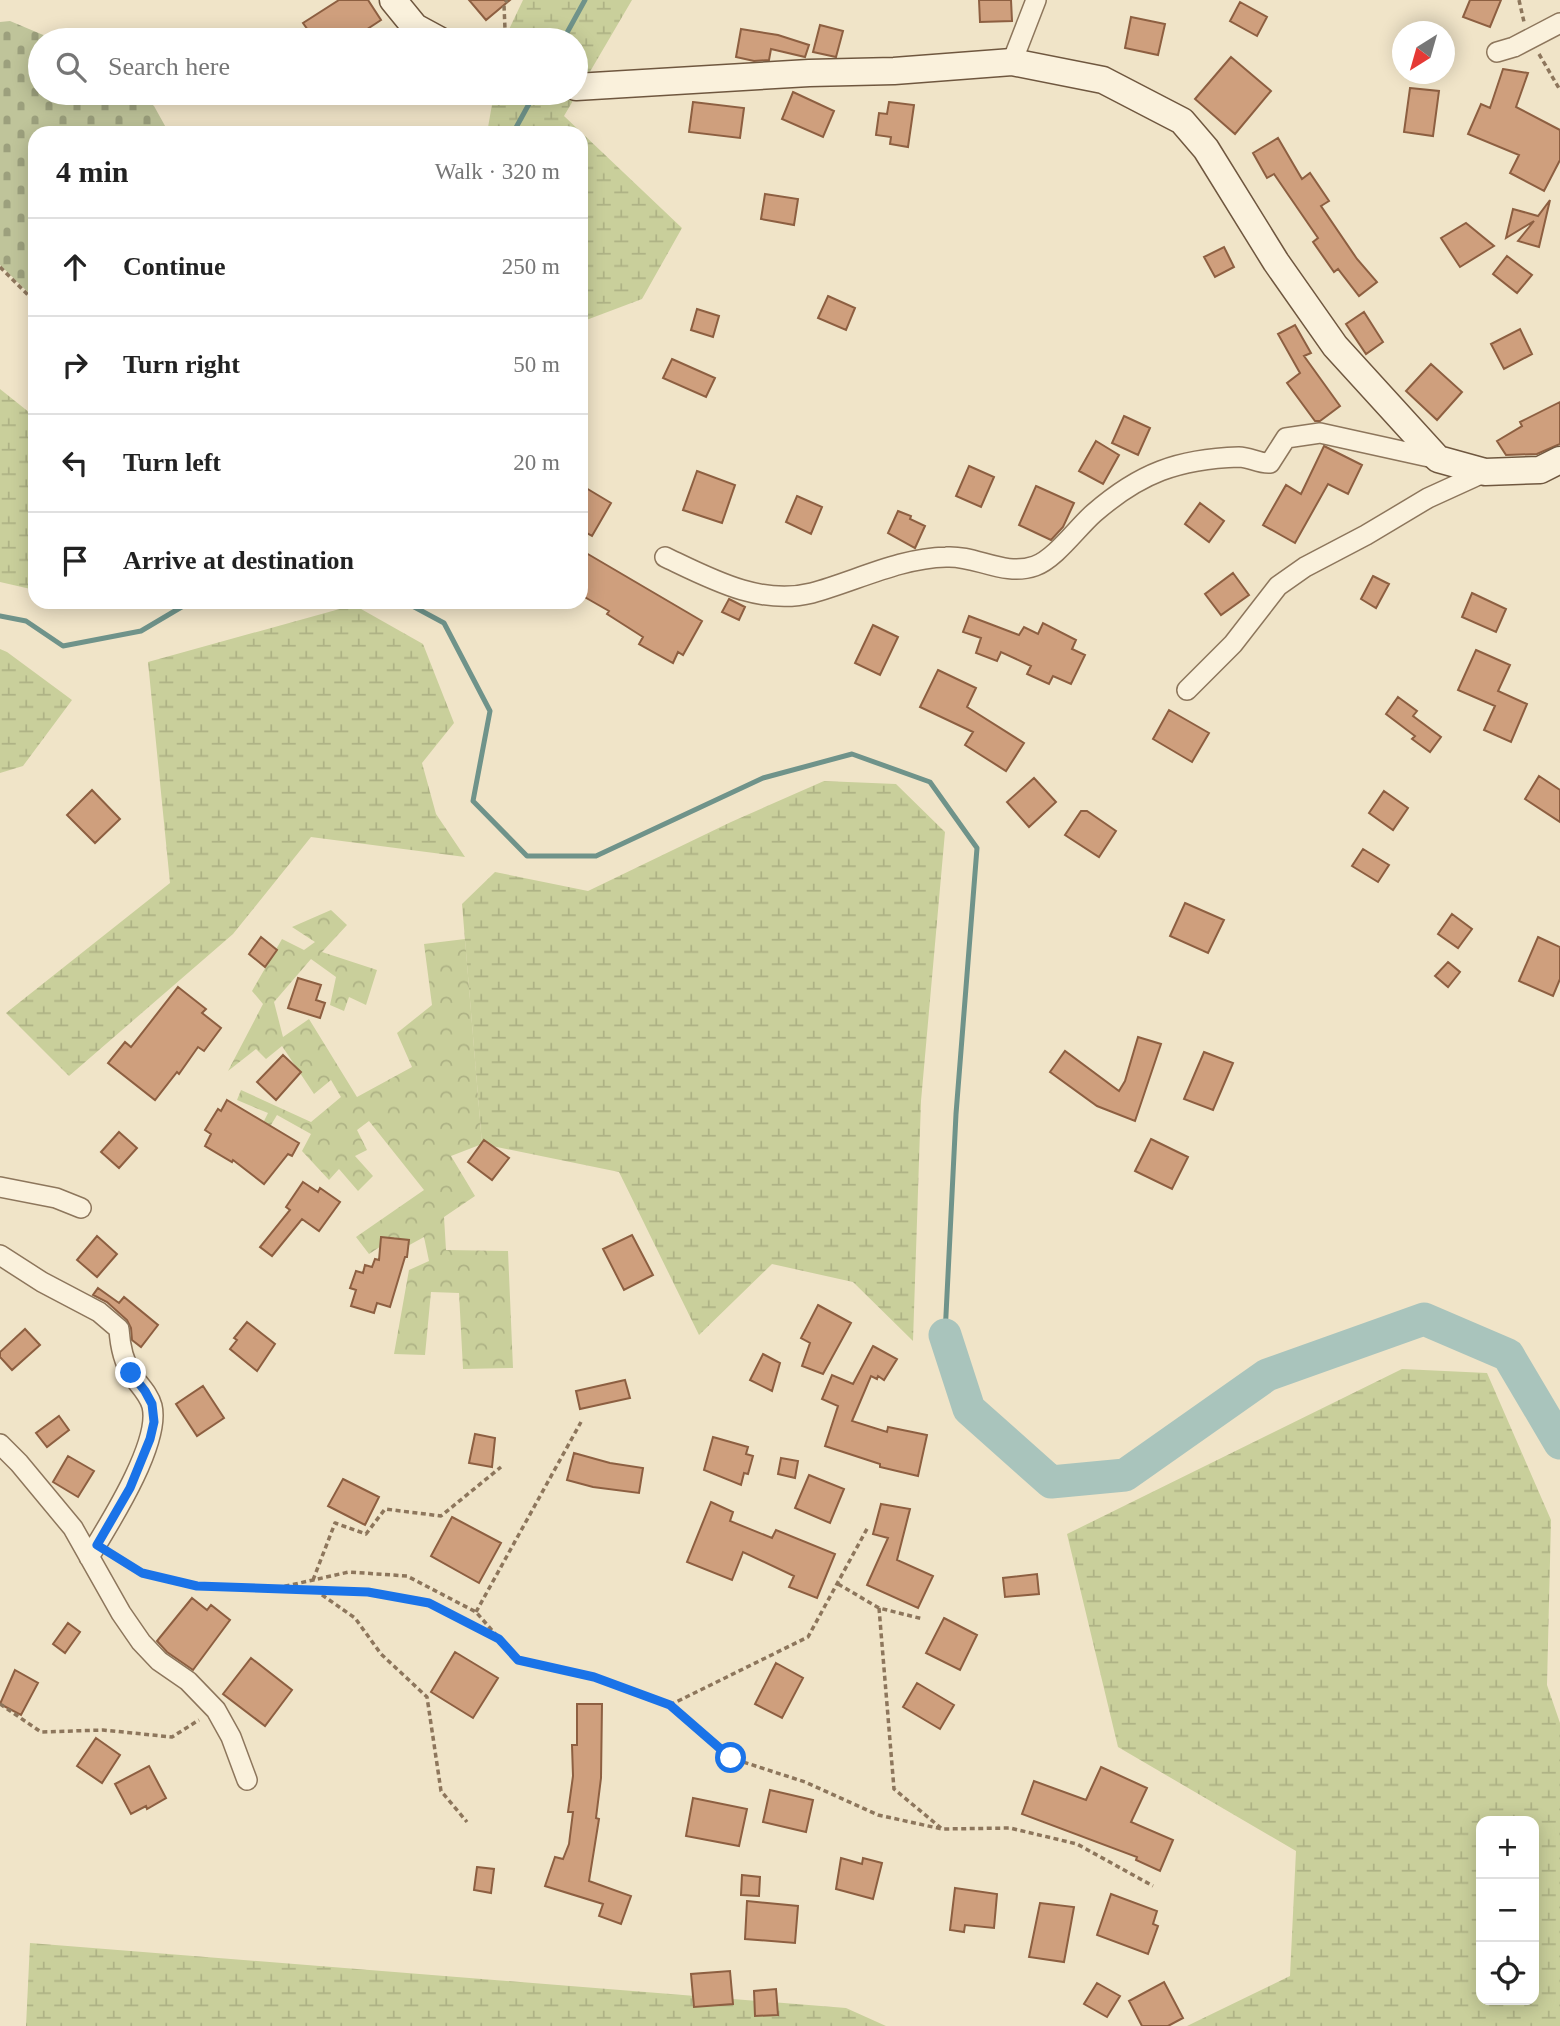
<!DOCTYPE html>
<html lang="en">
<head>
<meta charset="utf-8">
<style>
  :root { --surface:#fff; --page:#f2f2f2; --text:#222; --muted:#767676; --line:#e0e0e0 }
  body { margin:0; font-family:"Times New Roman",serif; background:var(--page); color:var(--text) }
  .controls { position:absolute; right:21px; bottom:21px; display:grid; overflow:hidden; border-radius:14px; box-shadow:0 4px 18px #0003 }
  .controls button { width:63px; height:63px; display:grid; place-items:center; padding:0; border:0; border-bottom:2px solid var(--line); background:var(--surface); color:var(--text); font:35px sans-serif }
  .compass { position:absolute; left:1392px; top:21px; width:63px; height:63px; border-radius:50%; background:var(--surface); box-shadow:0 4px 18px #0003; rotate:217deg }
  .stop { position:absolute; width:21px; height:21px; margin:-16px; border:5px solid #1a73e8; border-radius:50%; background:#fff }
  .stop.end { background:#1a73e8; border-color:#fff; box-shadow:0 2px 7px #0008 }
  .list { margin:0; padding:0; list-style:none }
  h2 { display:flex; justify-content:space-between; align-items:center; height:91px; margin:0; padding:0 28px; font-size:30px }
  h2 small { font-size:23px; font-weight:400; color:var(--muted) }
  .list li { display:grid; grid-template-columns:46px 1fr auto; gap:21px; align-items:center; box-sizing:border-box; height:98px; padding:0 28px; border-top:2px solid var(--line) }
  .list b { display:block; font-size:26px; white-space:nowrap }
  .list em { font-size:23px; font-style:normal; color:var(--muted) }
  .icon { flex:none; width:38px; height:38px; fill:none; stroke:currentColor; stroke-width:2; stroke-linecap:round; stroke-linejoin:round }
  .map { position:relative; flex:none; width:1560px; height:2026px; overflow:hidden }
  .search { position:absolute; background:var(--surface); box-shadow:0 4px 18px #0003; left:28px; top:28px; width:560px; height:77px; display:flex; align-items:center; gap:18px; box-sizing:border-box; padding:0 24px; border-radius:38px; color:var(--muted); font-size:26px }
  .panel { position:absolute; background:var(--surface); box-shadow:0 4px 18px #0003; left:28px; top:126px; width:560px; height:483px; border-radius:21px }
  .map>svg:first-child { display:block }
  .forest { fill:url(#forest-crowns) }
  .wetland { fill:url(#wetland-marsh); fill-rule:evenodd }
  .cemetery { fill:url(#cemetery-stones) }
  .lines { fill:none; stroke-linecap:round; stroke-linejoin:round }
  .stream { stroke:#6f938a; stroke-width:5 }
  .river { stroke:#a9c4bc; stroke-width:33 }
  .building { fill:#cf9f7d; stroke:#8d5f41; stroke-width:2 }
  .street-casing { stroke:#8d765c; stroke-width:22 }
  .secondary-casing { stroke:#6f573f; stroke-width:29 }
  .path { stroke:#8d765c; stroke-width:3.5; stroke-dasharray:5 3.5; stroke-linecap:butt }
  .street { stroke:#faf1dc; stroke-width:19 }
  .secondary { stroke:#faf1dc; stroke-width:26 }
  .route { stroke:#1a73e8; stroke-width:9 }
</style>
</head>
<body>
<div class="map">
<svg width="1560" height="2026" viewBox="0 0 1560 2026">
  <defs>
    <pattern id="forest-crowns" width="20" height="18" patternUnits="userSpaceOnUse" patternTransform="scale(1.75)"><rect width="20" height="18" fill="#c9cf9b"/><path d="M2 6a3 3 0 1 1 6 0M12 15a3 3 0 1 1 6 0" fill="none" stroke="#aeb285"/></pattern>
    <pattern id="wetland-marsh" width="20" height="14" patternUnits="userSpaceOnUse" patternTransform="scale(1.75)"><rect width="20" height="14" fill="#c9cf9b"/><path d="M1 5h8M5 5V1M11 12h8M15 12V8" fill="none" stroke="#aeb285"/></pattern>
    <pattern id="cemetery-stones" width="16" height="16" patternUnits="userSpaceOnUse" patternTransform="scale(1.75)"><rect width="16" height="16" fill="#bfc49a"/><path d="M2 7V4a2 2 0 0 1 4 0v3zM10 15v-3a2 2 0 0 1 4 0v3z" fill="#9ca07d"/></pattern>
  </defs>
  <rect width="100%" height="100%" fill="#f0e4c8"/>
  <path class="forest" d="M331,910l16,15 -25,27 55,18 -11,35 -17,-8 -5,14 -14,-6 6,-28 -25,-18 -37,43 9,35 26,-18 48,78 55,-30 -15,-34 35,-28 -8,-61 41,-5 17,205 -31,12 24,40 -31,21 2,33 62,1 5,117 -50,1 -4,-76 -28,-1 -6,63 -31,-1 15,-84 20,-9 -5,-24 -20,11 -9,-11 -26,17 -13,-17 68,-47 -55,-69 -12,9 10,20 -12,6 18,20 -15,15 -19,-22 -10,11 -27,-29 9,-17 -34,-19 -15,25 -6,-3 12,-24 -31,-13 4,-10 70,32 30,-25 -10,-17 -17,14 -32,-48 -16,13 -10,-10 -28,22 35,-67 -11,-13 30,-52 22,11 11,-8 -23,-15z"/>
  <path class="wetland" d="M523,0h109l-68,116 118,112 -40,71 -61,23v-189h-94l7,-40h82v-53h-72z
    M0,389l35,28v173l-35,-8z
    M354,605l69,39 31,79 -32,40 14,51 29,43 -154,-20 -78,97 -164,142 -63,-63 164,-130 -22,-221z
    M0,649l7,3 65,48 -49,66 -23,7z
    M824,781l72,3 49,48 -24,269 -8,240 -60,-59 -81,-18 -73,71 -80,-163 -137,-28 -20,-240 33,-32 93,19 143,-69z
    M1402,1369l85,4 64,147 -4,165 13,38v303h-373l103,-50 6,-125 -178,-104 -51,-213zM1534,1821v179h-53v-179z
    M30,1943l816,65 40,18h-860z"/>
  <path class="cemetery" d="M10,21l38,16 13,3h-21v53h99l15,13 15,27h-134v166l-35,-34v-243z"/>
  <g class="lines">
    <path class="stream" d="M563,40l22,-40
      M513,133l22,-40
      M405,602l39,21 46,88 -17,90 54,55h69l167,-78 89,-24 78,28 47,66 -21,266 -11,221
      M0,616l26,5 37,25 78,-15 49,-29"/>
    <path class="river" d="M945,1335l24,74 82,73 74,-7 142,-100 157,-56 84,36 52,88"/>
  </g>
  <path class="building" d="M339,0h29l13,20 -29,19 -4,-6 -11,7h-22l-12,-17z
    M469,0h41l-24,20z
    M979,0h32l1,21 -32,1z
    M1470,0h31l-11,27 -27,-10z
    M1240,2l27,15 -10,19 -27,-15z
    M1131,17l34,7 -7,31 -33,-7z
    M820,25l23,6 -7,26 -23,-5z
    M741,29l37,6 31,10 -4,12 -34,-8 -2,11 -15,1 -18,-4z
    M1231,57l40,34 -36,43 -40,-35z
    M1503,69l25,4 -12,34 44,23v30l-16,31 -34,-18 9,-18 -51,-21 13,-30 9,4z
    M1410,88l29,3 -6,45 -29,-4z
    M793,92l41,19 -11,26 -41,-18z
    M693,102l51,6 -4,30 -51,-6z
    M889,102l25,3 -6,42 -18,-3 1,-7 -15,-2 3,-22 8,1z
    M1278,138l24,41 8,-6 19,28 -8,5 36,53 20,23 -18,14 -21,-27 -4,3 -21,-30 5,-4 -44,-64 -7,4 -14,-25z
    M765,194l33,5 -4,26 -33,-6z
    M1550,200l-11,47 -21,-6 16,-20 -28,17 7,-29 25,7z
    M1466,223l28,23 -34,21 -19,-29z
    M1224,247l10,20 -19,10 -11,-20z
    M1507,256l25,19 -15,18 -24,-19z
    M828,296l27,12 -9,22 -28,-12z
    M697,309l22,7 -6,21 -22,-7z
    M1364,312l19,30 -17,12 -20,-30z
    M1295,325l16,28 -7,3 36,50 -20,15h-5l-28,-38 13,-10 -22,-39z
    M1520,329l12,25 -28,15 -13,-25z
    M672,359l43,19 -9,19 -43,-19z
    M1431,364l31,28 -25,28 -31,-29z
    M1560,402v42l-23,10 -31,1 -9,-14 25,-15 -2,-4z
    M1124,416l26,12 -12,27 -26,-12z
    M1096,441l23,14 -16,29 -24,-13z
    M1324,446l38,19 -14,29 -20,-10 -33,59 -32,-18 23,-40 15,9z
    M969,466l25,11 -13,30 -25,-11z
    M697,471l38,14 -13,38 -39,-13z
    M581,485l30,18 -19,33 -11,-6z
    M1036,486l38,17 -11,24 -12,13 -32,-15z
    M797,496l25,11 -11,27 -25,-12z
    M1200,503l24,18 -15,21 -24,-18z
    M898,511l13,5 -1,3 15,7 -10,22 -27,-15z
    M581,550l121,71 -19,34 -5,-3 -5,11 -34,-19 4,-7 -36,-23 2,-3 -28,-16z
    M1233,573l16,22 -28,20 -16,-21z
    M1373,576l16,8 -13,24 -15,-9z
    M1472,593l34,16 -10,23 -34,-15z
    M729,599l16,8 -6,13 -17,-8z
    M969,616l50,19 5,-8 14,7 5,-11 33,17 -4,9 13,6 -14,29 -18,-8 -4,8 -22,-10 4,-8 -30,-14 -4,9 -21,-8 5,-15 -18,-6z
    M873,625l25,12 -18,38 -25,-12z
    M1476,650l34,15 -12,26 29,13 -16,38 -27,-12 11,-24 -37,-16z
    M938,670l38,18 -9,19 57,36 -18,28 -41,-26 8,-13 -53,-25z
    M1398,697l19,14 -4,5 28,21 -11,15 -18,-13 3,-3 -29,-22z
    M1169,710l40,23 -17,29 -39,-23z
    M1539,776l21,14v32l-35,-23z
    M1034,778l22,24 -27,25 -22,-25z
    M92,790l28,29 -25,24 -28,-28z
    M1384,791l24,17 -15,22 -24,-17z
    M1081,811h6l29,20 -17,26 -34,-22z
    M1363,849l26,16 -11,17 -26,-16z
    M1185,903l39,17 -16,33 -38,-17z
    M1452,914l20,15 -14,19 -20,-14z
    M261,937l16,13 -12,17 -16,-13z
    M1538,937l22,10v32l-7,17 -34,-15z
    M1448,962l12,10 -12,15 -13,-11z
    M298,978l23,7 -5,15 9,3 -5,15 -32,-10z
    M178,987l28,22 -4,4 19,15 -17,23 -6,-4 -19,27 -2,-2 -22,28 -47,-37 17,-21 6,5z
    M1138,1037l23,7 -26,77 -38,-15 -47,-34 15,-21 54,40 6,-10z
    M1204,1052l29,11 -20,47 -29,-11z
    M283,1055l18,17 -25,28 -19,-18z
    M227,1100l72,43 -7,13 -4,-2 -24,30 -31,-24 -1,2 -27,-16 6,-12 -6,-4 13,-21 3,2z
    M119,1132l18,16 -18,20 -18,-16z
    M1151,1139l37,18 -16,32 -37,-18z
    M484,1140l25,18 -17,22 -24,-18z
    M303,1182l15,10 2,-4 20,14 -21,29 -17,-12 -30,37 -12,-9 30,-37 -4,-3z
    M632,1235l21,40 -29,15 -21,-41z
    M97,1236l20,18 -20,23 -20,-17z
    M381,1237l28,3 -2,17h-2l-15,50 -13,-4 -3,10 -23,-7 5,-16 -6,-2 6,-17 7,2 2,-8 7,2 3,-8 4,1z
    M98,1288l21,15 5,-6 34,28 -17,22 -9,-7 -1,-12 -4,-8 -20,-18 -14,-7z
    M818,1305l33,18 -28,51 -21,-8 8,-23 -9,-5z
    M247,1322l28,22 -18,27 -27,-22 7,-9 -3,-2z
    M25,1329l15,16 -28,25 -12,-13v-5z
    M873,1346l24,13 -13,21 -6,-4 -1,3 -6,-3 -19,45 35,11 1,-5 39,8 -9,41 -38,-9v-3l-55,-18 13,-40 -16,-7 10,-24 21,9z
    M763,1354l17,9 -8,28 -22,-11z
    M625,1380l5,18 -50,11 -4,-18z
    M203,1386l21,32 -27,18 -21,-32z
    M59,1416l10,14 -22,17 -11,-14z
    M475,1434l20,4 -3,29 -23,-4z
    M713,1437l35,10 -2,7 7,2 -5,18 -4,-1 -3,12 -37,-15z
    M574,1453l36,10 33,5 -4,25 -46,-6 -26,-7z
    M68,1456l26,15 -16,26 -25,-15z
    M781,1458l17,3 -3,17 -17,-4z
    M809,1475l35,14 -14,34 -35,-15z
    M343,1479l36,18 -14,28 -37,-19z
    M711,1502l22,10 -3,9 42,17 4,-8 59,24 -18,44 -28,-11 5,-11 -51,-24 -11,28 -45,-18z
    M881,1504l29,5 -13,51 36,16 -15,32 -51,-23 21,-47 -15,-4z
    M452,1517l49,26 -22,40 -48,-27z
    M1037,1574l2,20 -34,3 -2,-19z
    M192,1598l15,12 4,-5 19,15 -37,50 -26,-18 -10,-11z
    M944,1618l33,17 -17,35 -34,-17z
    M68,1623l12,9 -15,21 -12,-9z
    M455,1652l43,26 -25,40 -42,-26z
    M251,1658l41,32 -27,36 -42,-32z
    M776,1663l27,15 -21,40 -27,-14z
    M15,1670l23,13 -17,32 -21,-11z
    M917,1683l37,22 -14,24 -37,-22z
    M577,1704h25l-1,74 -5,40 3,1 -10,62 42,15 -10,28 -22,-8 4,-12 -58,-18 10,-29 8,2 6,-15 4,-32h-5l5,-36 -1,-31h5z
    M96,1738l24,17 -18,28 -25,-17z
    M149,1766l17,32 -19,11 -1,-3 -15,8 -16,-30z
    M1101,1767l46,21 -16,34 42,18 -13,31 -24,-11 1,-3 -115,-43 12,-33 52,19z
    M770,1790l43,10 -7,32 -43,-10z
    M693,1798l54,11 -8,37 -53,-10z
    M841,1858l21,6 1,-6 19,5 -9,36 -37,-10z
    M477,1867l17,2 -3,24 -17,-3z
    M742,1875l18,2 -1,19 -18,-1z
    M955,1888l42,6 -3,34 -29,-3 -1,7 -14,-2z
    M1111,1894l46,17 -4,13 5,2 -10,28 -51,-19z
    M747,1901l51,5 -3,37 -50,-4z
    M1040,1903l34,4 -10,55 -35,-5z
    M730,1971l3,33 -39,3 -3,-33z
    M1164,1982l19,36 -15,8h-26l-13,-25z
    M1097,1983l23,13 -13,21 -23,-13z
    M776,1989l2,26 -23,1 -1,-25z"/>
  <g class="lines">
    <defs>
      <path id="street" d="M1497,52l17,-5 46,-24
        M1012,62l24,-62
        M665,557c46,22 95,49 147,36 44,-12 88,-35 134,-36 30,-2 58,20 89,9 20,-7 42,-38 59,-53 46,-40 84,-54 145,-56 11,0 20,7 31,6l16,-25 34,-5 118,26
        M1187,690l46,-46 45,-58 27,-19 61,-32 62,-37 57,-26
        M0,1187l56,11 25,10
        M0,1255l42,27 57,30 20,17c1,16 4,32 13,46 7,10 17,19 20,31 9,37 -43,118 -63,151
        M0,1444l19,19 54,65 48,85 20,29 18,19 29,20 28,29 15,27 16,43"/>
      <path id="secondary" d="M393,0l22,27 24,13
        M576,87l233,-14 85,-2 118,-9 91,18 79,41 24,28 70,113 59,84 103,113 47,13 55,-2 20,-10"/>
    </defs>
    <use href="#street" class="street-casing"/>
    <use href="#secondary" class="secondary-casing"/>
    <path class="path" d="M1519,0l5,22
      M494,40l11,-11 -1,-24 3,-5
      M1539,54l21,36
      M0,267l31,31 4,6
      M113,1555l29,18 55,13 80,2 72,-16 58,4 69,36 42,48 76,17 76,28 61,53 74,24 73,33 64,14 68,-1 67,16 76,42
      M313,1580l22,-57 31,11 19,-25 56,7 60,-49
      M838,1584l41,24 44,11
      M283,1588l85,4 61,11 68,35
      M315,1590l40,28 26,36 46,43 14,94 26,31
      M879,1608l15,181 47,39
      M476,1612l105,-190
      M0,1704l41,28 62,-2 69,7 27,-17
      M670,1705l138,-68 60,-110"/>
    <use href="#street" class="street"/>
    <use href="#secondary" class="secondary"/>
  </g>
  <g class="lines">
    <path class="route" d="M131,1373l14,18 7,13 2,18 -4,17 -20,49 -33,57 45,28 55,13 171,6 61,11 70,36 19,21 76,17 76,28 61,53"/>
  </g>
</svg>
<div class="controls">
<button>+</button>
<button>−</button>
<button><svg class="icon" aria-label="locate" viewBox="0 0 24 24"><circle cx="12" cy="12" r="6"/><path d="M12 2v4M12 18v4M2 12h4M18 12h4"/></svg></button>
</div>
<svg class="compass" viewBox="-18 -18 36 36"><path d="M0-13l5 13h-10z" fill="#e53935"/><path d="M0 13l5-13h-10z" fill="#767676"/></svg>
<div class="stop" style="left:731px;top:1758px"></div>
<div class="stop end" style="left:131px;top:1373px"></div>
<div class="search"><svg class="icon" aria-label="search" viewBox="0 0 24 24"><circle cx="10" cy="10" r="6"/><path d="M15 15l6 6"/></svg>Search here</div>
<section class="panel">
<h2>4 min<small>Walk · 320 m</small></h2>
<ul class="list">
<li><svg class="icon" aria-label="ahead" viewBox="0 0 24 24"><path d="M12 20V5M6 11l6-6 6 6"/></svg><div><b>Continue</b></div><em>250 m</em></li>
<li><svg class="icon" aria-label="right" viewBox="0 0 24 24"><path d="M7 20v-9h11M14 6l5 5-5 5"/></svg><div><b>Turn right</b></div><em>50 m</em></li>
<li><svg class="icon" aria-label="left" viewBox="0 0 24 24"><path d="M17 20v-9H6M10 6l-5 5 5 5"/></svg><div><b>Turn left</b></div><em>20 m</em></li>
<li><svg class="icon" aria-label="arrive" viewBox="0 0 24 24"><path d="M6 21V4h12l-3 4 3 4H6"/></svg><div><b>Arrive at destination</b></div></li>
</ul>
</section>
</div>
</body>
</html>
